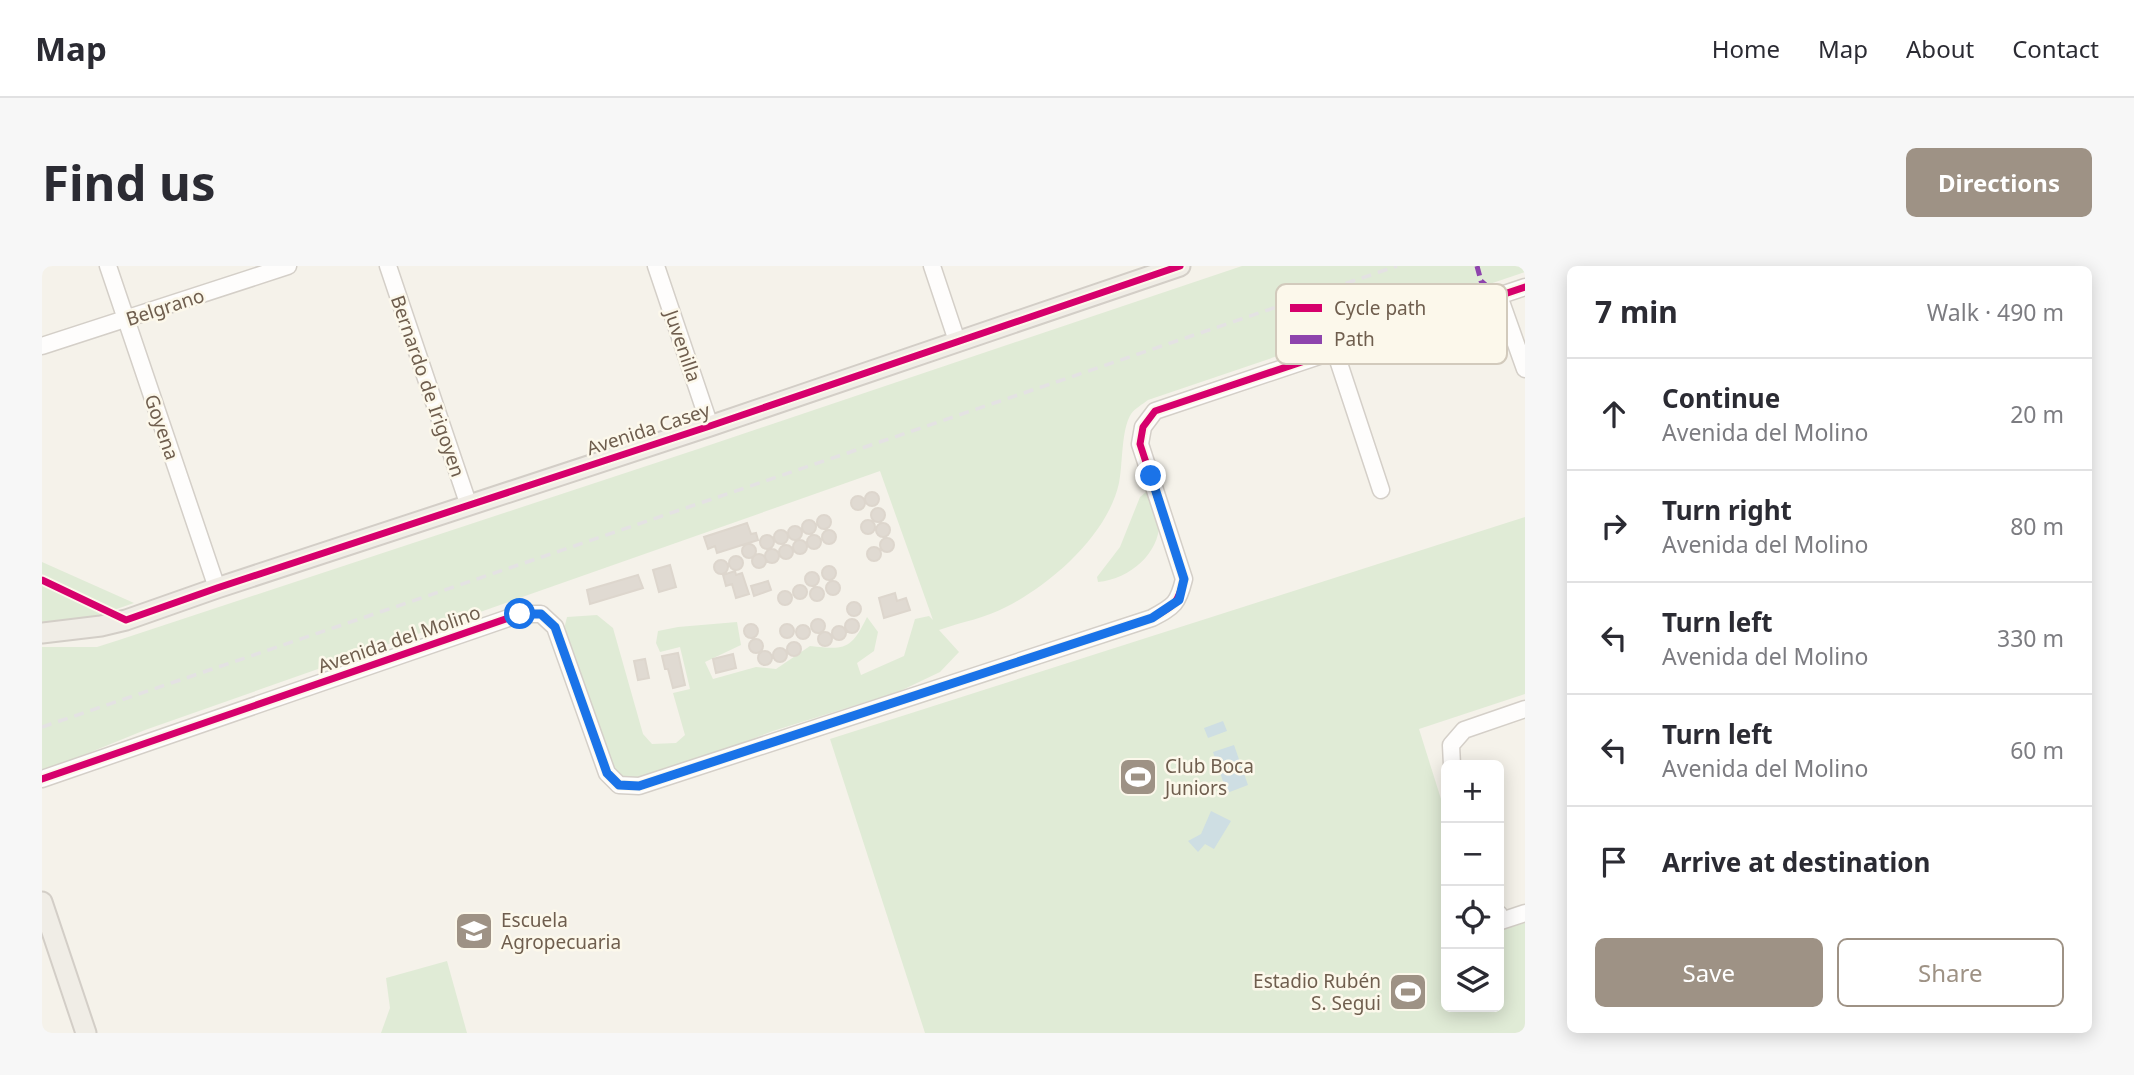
<!DOCTYPE html>
<html lang="en">
<head>
<meta charset="utf-8">
<style>
  :root { --surface:#fff; --page:#f7f7f7; --text:#2b2b33; --muted:#7c7c81; --line:#e1e1e2; --accent:#9e9285 }
  body { margin:0; font-family:"Noto Sans",sans-serif; background:var(--page); color:var(--text) }
  .controls { position:absolute; right:21px; bottom:21px; display:grid; overflow:hidden; border-radius:10px; box-shadow:0 4px 18px #0003 }
  .controls button { width:63px; height:63px; display:grid; place-items:center; padding:0; border:0; border-bottom:2px solid var(--line); background:var(--surface); color:var(--text); font:35px sans-serif }
  .stop { position:absolute; width:21px; height:21px; margin:-16px; border:5px solid #1a73e8; border-radius:50%; background:#fff }
  .stop.end { background:#1a73e8; border-color:#fff; box-shadow:0 2px 7px #0008 }
  .list { margin:0; padding:0; list-style:none }
  h2 { display:flex; justify-content:space-between; align-items:center; height:91px; margin:0; padding:0 28px; font-size:30px }
  h2 small { font-size:23px; font-weight:400; color:var(--muted) }
  .list li { display:grid; grid-template-columns:46px 1fr auto; gap:21px; align-items:center; box-sizing:border-box; height:112px; padding:0 28px; border-top:2px solid var(--line) }
  .list b { display:block; font-size:26px; white-space:nowrap }
  .list p { margin:0; font-size:23px; white-space:nowrap; color:var(--muted) }
  .list em { font-size:23px; font-style:normal; color:var(--muted) }
  .actions { display:flex; gap:14px; padding:21px 28px }
  .actions a { flex:1; padding:16px 0; border:2px solid var(--accent); border-radius:10px; text-align:center; font-size:24px; color:var(--accent) }
  .actions .main { background:var(--accent); color:#fff }
  .icon { flex:none; width:38px; height:38px; fill:none; stroke:currentColor; stroke-width:2; stroke-linecap:round; stroke-linejoin:round }
  .map { position:relative; flex:none; width:1483px; height:767px; overflow:hidden; border-radius:10px }
  header { display:flex; align-items:center; gap:42px; box-sizing:border-box; height:98px; padding:0 35px; background:var(--surface); border-bottom:2px solid var(--line) }
  header strong { font-size:33px }
  nav { display:flex; gap:38px; margin-inline-start:auto; font-size:24px }
  .intro { display:flex; align-items:center; justify-content:space-between; box-sizing:border-box; height:168px; padding:0 42px }
  h1 { margin:0; font-size:49px }
  .button { padding:18px 32px; border-radius:10px; background:var(--accent); color:#fff; font-size:24px; font-weight:700 }
  main { display:flex; gap:42px; padding:0 42px }
  aside { flex:1; background:var(--surface); border-radius:10px; box-shadow:0 4px 18px #0003 }
  .map>svg:first-child { display:block }
  .green { fill:#e0ebd6 }
  .water { fill:#cedee3 }
  .building { fill:#e0dad2; stroke:#ddd6cd; stroke-width:2 }
  .lines { fill:none; stroke-linecap:round; stroke-linejoin:round }
  .minor-casing { stroke:#d4cfc8; stroke-width:19 }
  .major-casing { stroke:#d3cec7; stroke-width:23 }
  .minor { stroke:#fefdfc; stroke-width:16 }
  .major { stroke:#f0ede6; stroke-width:19 }
  .rail { stroke:#e4e2e3; stroke-width:3.5; stroke-dasharray:10 7; stroke-linecap:butt }
  .quiet { stroke:#8e44ad; stroke-width:5; stroke-dasharray:10 5; stroke-linecap:butt }
  .cycleway-casing { stroke:#fcf8eb; stroke-width:11 }
  .cycleway { stroke:#d6006c; stroke-width:7 }
  .route { stroke:#1a73e8; stroke-width:9 }
  .labels { text-anchor:middle; stroke-width:5; stroke-linejoin:round; paint-order:stroke }
  .street-label { font-size:19px; fill:#6f5e4e; stroke:#fcf8eb }
  .poi-label { font-size:19px; fill:#6f5e4e; stroke:#fcf8eb; text-anchor:start }
  .key { fill:#fcf8eb; stroke:#d2cabc; stroke-width:2 }
  .key-label { font-size:19px; fill:#6f5e4e }
</style>
</head>
<body>
<header>
<strong>Map</strong>
<nav><a>Home</a><a>Map</a><a>About</a><a>Contact</a></nav>
</header>
<div class="intro"><h1>Find us</h1><a class="button">Directions</a></div>
<main>
<div class="map">
<svg width="1483" height="767" viewBox="0 0 1483 767">
  <rect width="100%" height="100%" fill="#f5f2ea"/>
  <path class="green" d="M1200,0h283v6l-377,128c-5,4 -14,9 -17,14 -10,16 -8,50 -12,69 -11,51 -67,101 -113,124 -20,11 -45,15 -67,23l20,22 -19,20 -42,20 -125,39 -94,36 -42,11 -16,-1 -10,-12 -47,-136 3,-12 30,-2 16,13 30,106 9,10 24,-1 9,-8 -12,-42 17,-4 -10,-42 -20,5 -4,-9 2,-12 20,-4 59,-5 4,23 -36,17 8,17 43,-12 20,2 34,-23c35,4 41,4 57,-29l11,15 -4,19 -17,12 4,12 43,-19 11,-37 14,-3 4,4 -53,-149 -735,259 -103,42v-125h55l22,-7 579,-191z
    M1104,226c34,37 -3,86 -48,90l-1,-5 23,-30 20,-50z
    M1483,251v177l-106,35 27,86v192h53v-80l26,-8v114h-600l-95,-294z
    M0,296l92,41 -55,19 -37,2z
    M405,695l20,72h-86l9,-25 -4,-30z"/>
  <path class="water" d="M1181,455l4,10 -19,7 -4,-10z
    M1192,479l14,40 -21,8 -14,-41z
    M1169,545l20,10 -17,28 -9,-5 -7,8 -10,-11 13,-7z"/>
  <path class="building" d="M823 233a7 7 0 1 1 14 0a7 7 0 1 1-14 0Z
    M809 237a7 7 0 1 1 14 0a7 7 0 1 1-14 0Z
    M829 249a7 7 0 1 1 14 0a7 7 0 1 1-14 0Z
    M775 256a7 7 0 1 1 14 0a7 7 0 1 1-14 0Z
    M819 261a7 7 0 1 1 14 0a7 7 0 1 1-14 0Z
    M760 261a7 7 0 1 1 14 0a7 7 0 1 1-14 0Z
    M705,257l4,11 5,-1 2,7 -41,13 -2,-7 -7,3 -4,-12z
    M834 264a7 7 0 1 1 14 0a7 7 0 1 1-14 0Z
    M746 267a7 7 0 1 1 14 0a7 7 0 1 1-14 0Z
    M780 271a7 7 0 1 1 14 0a7 7 0 1 1-14 0Z
    M732 271a7 7 0 1 1 14 0a7 7 0 1 1-14 0Z
    M765 276a7 7 0 1 1 14 0a7 7 0 1 1-14 0Z
    M718 276a7 7 0 1 1 14 0a7 7 0 1 1-14 0Z
    M838 279a7 7 0 1 1 14 0a7 7 0 1 1-14 0Z
    M751 281a7 7 0 1 1 14 0a7 7 0 1 1-14 0Z
    M700 285a7 7 0 1 1 14 0a7 7 0 1 1-14 0Z
    M737 286a7 7 0 1 1 14 0a7 7 0 1 1-14 0Z
    M825 288a7 7 0 1 1 14 0a7 7 0 1 1-14 0Z
    M723 290a7 7 0 1 1 14 0a7 7 0 1 1-14 0Z
    M710 295a7 7 0 1 1 14 0a7 7 0 1 1-14 0Z
    M687 297a7 7 0 1 1 14 0a7 7 0 1 1-14 0Z
    M672 301a7 7 0 1 1 14 0a7 7 0 1 1-14 0Z
    M628,299l6,22 -17,5 -6,-22z
    M780 307a7 7 0 1 1 14 0a7 7 0 1 1-14 0Z
    M693,305l1,4 6,-2 7,21 -13,4 -4,-14 -6,2 -3,-11z
    M763 313a7 7 0 1 1 14 0a7 7 0 1 1-14 0Z
    M596,309l5,13 -53,16 -3,-14z
    M726,315l3,9 -17,6 -3,-10z
    M784 322a7 7 0 1 1 14 0a7 7 0 1 1-14 0Z
    M751 326a7 7 0 1 1 14 0a7 7 0 1 1-14 0Z
    M768 328a7 7 0 1 1 14 0a7 7 0 1 1-14 0Z
    M736 332a7 7 0 1 1 14 0a7 7 0 1 1-14 0Z
    M853,327l2,8 9,-3 4,12 -26,8 -5,-20z
    M805 343a7 7 0 1 1 14 0a7 7 0 1 1-14 0Z
    M803 360a7 7 0 1 1 14 0a7 7 0 1 1-14 0Z
    M769 360a7 7 0 1 1 14 0a7 7 0 1 1-14 0Z
    M738 365a7 7 0 1 1 14 0a7 7 0 1 1-14 0Z
    M702 365a7 7 0 1 1 14 0a7 7 0 1 1-14 0Z
    M754 366a7 7 0 1 1 14 0a7 7 0 1 1-14 0Z
    M790 367a7 7 0 1 1 14 0a7 7 0 1 1-14 0Z
    M776 373a7 7 0 1 1 14 0a7 7 0 1 1-14 0Z
    M707 380a7 7 0 1 1 14 0a7 7 0 1 1-14 0Z
    M745 383a7 7 0 1 1 14 0a7 7 0 1 1-14 0Z
    M731 389a7 7 0 1 1 14 0a7 7 0 1 1-14 0Z
    M716 392a7 7 0 1 1 14 0a7 7 0 1 1-14 0Z
    M636,387l7,32 -12,3 -5,-19h-3l-3,-13z
    M691,388l3,14 -20,5 -3,-14z
    M603,393l4,19 -11,2 -4,-19z"/>
  <g class="lines">
    <defs>
      <path id="minor" d="M66,0l109,322
        M346,0l81,240
        M614,0l54,160
        M890,0l25,75
        M1457,30l26,73
        M0,80l246,-80
        M1293,85l46,139
        M1410,499l-1,-20 13,-15 61,-21
        M0,513l478,-165h21l14,13 52,146 12,12 20,1 513,-168c22,-12 26,-14 32,-39l-44,-135 3,-17 12,-16 370,-124
        M1457,648l2,7 24,-8"/>
      <path id="major" d="M0,367l59,-7 25,-6 91,-32 493,-162 470,-160
        M0,636l44,131"/>
    </defs>
    <use href="#minor" class="minor-casing"/>
    <use href="#major" class="major-casing"/>
    <use href="#minor" class="minor"/>
    <use href="#major" class="major"/>
    <path class="rail" d="M0,461l1355,-461"/>
    <path class="quiet" d="M1435,0l4,15 18,15"/>
    <defs>
      <path id="cycleway" d="M0,314l84,40 91,-32 493,-162 470,-160
        M0,513l478,-165h21l14,13 52,146 12,12 20,1 513,-168c22,-12 26,-14 32,-39l-44,-135 3,-17 12,-16 370,-124"/>
    </defs>
    <use href="#cycleway" class="cycleway-casing"/>
    <use href="#cycleway" class="cycleway"/>
  </g>
  <g class="lines">
    <path class="route" d="M478,348h21l14,13 52,146 12,12 20,1 513,-168 27,-18 5,-21 -33,-103"/>
  </g>
  <defs>
    <symbol id="stadium-square" viewBox="-11 -11 22 22"><rect x="-9" y="-9" width="18" height="18" rx="4" fill="#9e9285" stroke="#fcf8eb"/><path d="M0-5a6.5 5 0 1 0 0 10a6.5 5 0 1 0 0-10ZM-3.5-1.8h7v3.6h-7Z" fill="#fff"/></symbol>
    <symbol id="school-square" viewBox="-11 -11 22 22"><rect x="-9" y="-9" width="18" height="18" rx="4" fill="#9e9285" stroke="#fcf8eb"/><path d="M0-5L7-2L0 1L-7-2ZM-4 1L0 2.5L4 1V4Q0 6-4 4Z" fill="#fff"/></symbol>
  </defs>
  <g fill-rule="evenodd">
    <use href="#stadium-square" x="1074" y="489" width="44" height="44"/>
    <use href="#school-square" x="410" y="643" width="44" height="44"/>
    <use href="#stadium-square" x="1344" y="704" width="44" height="44"/>
  </g>
  <g class="labels">
    <g class="street-label">
      <text transform="translate(123 41) rotate(-18)" y="7">Belgrano</text>
      <text transform="translate(641 80) rotate(71)" y="7">Juvenilla</text>
      <text transform="translate(386 120) rotate(71)" y="7">Bernardo de Irigoyen</text>
      <text transform="translate(120 161) rotate(71)" y="7">Goyena</text>
      <text transform="translate(606 163) rotate(-18)" y="7">Avenida Casey</text>
      <text transform="translate(357 373) rotate(-19)" y="7">Avenida del Molino</text>
    </g>
    <g class="poi-label">
      <text x="1123" y="507">Club Boca<tspan x="1123" dy="22">Juniors</tspan></text>
      <text x="459" y="661">Escuela<tspan x="459" dy="22">Agropecuaria</tspan></text>
      <text x="1339" y="722" text-anchor="end">Estadio Rubén<tspan x="1339" dy="22">S. Segui</tspan></text>
    </g>
  </g>
  <rect x="1234" y="18" width="231" height="80" rx="10" class="key"/>
  <rect x="1248" y="38" width="32" height="8" fill="#d6006c"/>
  <rect x="1248" y="69" width="32" height="9" fill="#8e44ad"/>
  <g class="key-label">
    <text x="1292" y="49">Cycle path</text>
    <text x="1292" y="80">Path</text>
  </g>
</svg>
<div class="controls">
<button>+</button>
<button>−</button>
<button><svg class="icon" aria-label="locate" viewBox="0 0 24 24"><circle cx="12" cy="12" r="6"/><path d="M12 2v4M12 18v4M2 12h4M18 12h4"/></svg></button>
<button><svg class="icon" aria-label="layers" viewBox="0 0 24 24"><path d="M12 4l9 5-9 5-9-5zM3 14l9 5 9-5"/></svg></button>
</div>
<div class="stop" style="left:478px;top:348px"></div>
<div class="stop end" style="left:1109px;top:210px"></div>
</div>
<aside>
<h2>7 min<small>Walk · 490 m</small></h2>
<ul class="list">
<li><svg class="icon" aria-label="ahead" viewBox="0 0 24 24"><path d="M12 20V5M6 11l6-6 6 6"/></svg><div><b>Continue</b><p>Avenida del Molino</p></div><em>20 m</em></li>
<li><svg class="icon" aria-label="right" viewBox="0 0 24 24"><path d="M7 20v-9h11M14 6l5 5-5 5"/></svg><div><b>Turn right</b><p>Avenida del Molino</p></div><em>80 m</em></li>
<li><svg class="icon" aria-label="left" viewBox="0 0 24 24"><path d="M17 20v-9H6M10 6l-5 5 5 5"/></svg><div><b>Turn left</b><p>Avenida del Molino</p></div><em>330 m</em></li>
<li><svg class="icon" aria-label="left" viewBox="0 0 24 24"><path d="M17 20v-9H6M10 6l-5 5 5 5"/></svg><div><b>Turn left</b><p>Avenida del Molino</p></div><em>60 m</em></li>
<li><svg class="icon" aria-label="arrive" viewBox="0 0 24 24"><path d="M6 21V4h12l-3 4 3 4H6"/></svg><div><b>Arrive at destination</b></div></li>
</ul>
<div class="actions"><a class="main">Save</a><a>Share</a></div>
</aside>
</main>
</body>
</html>
